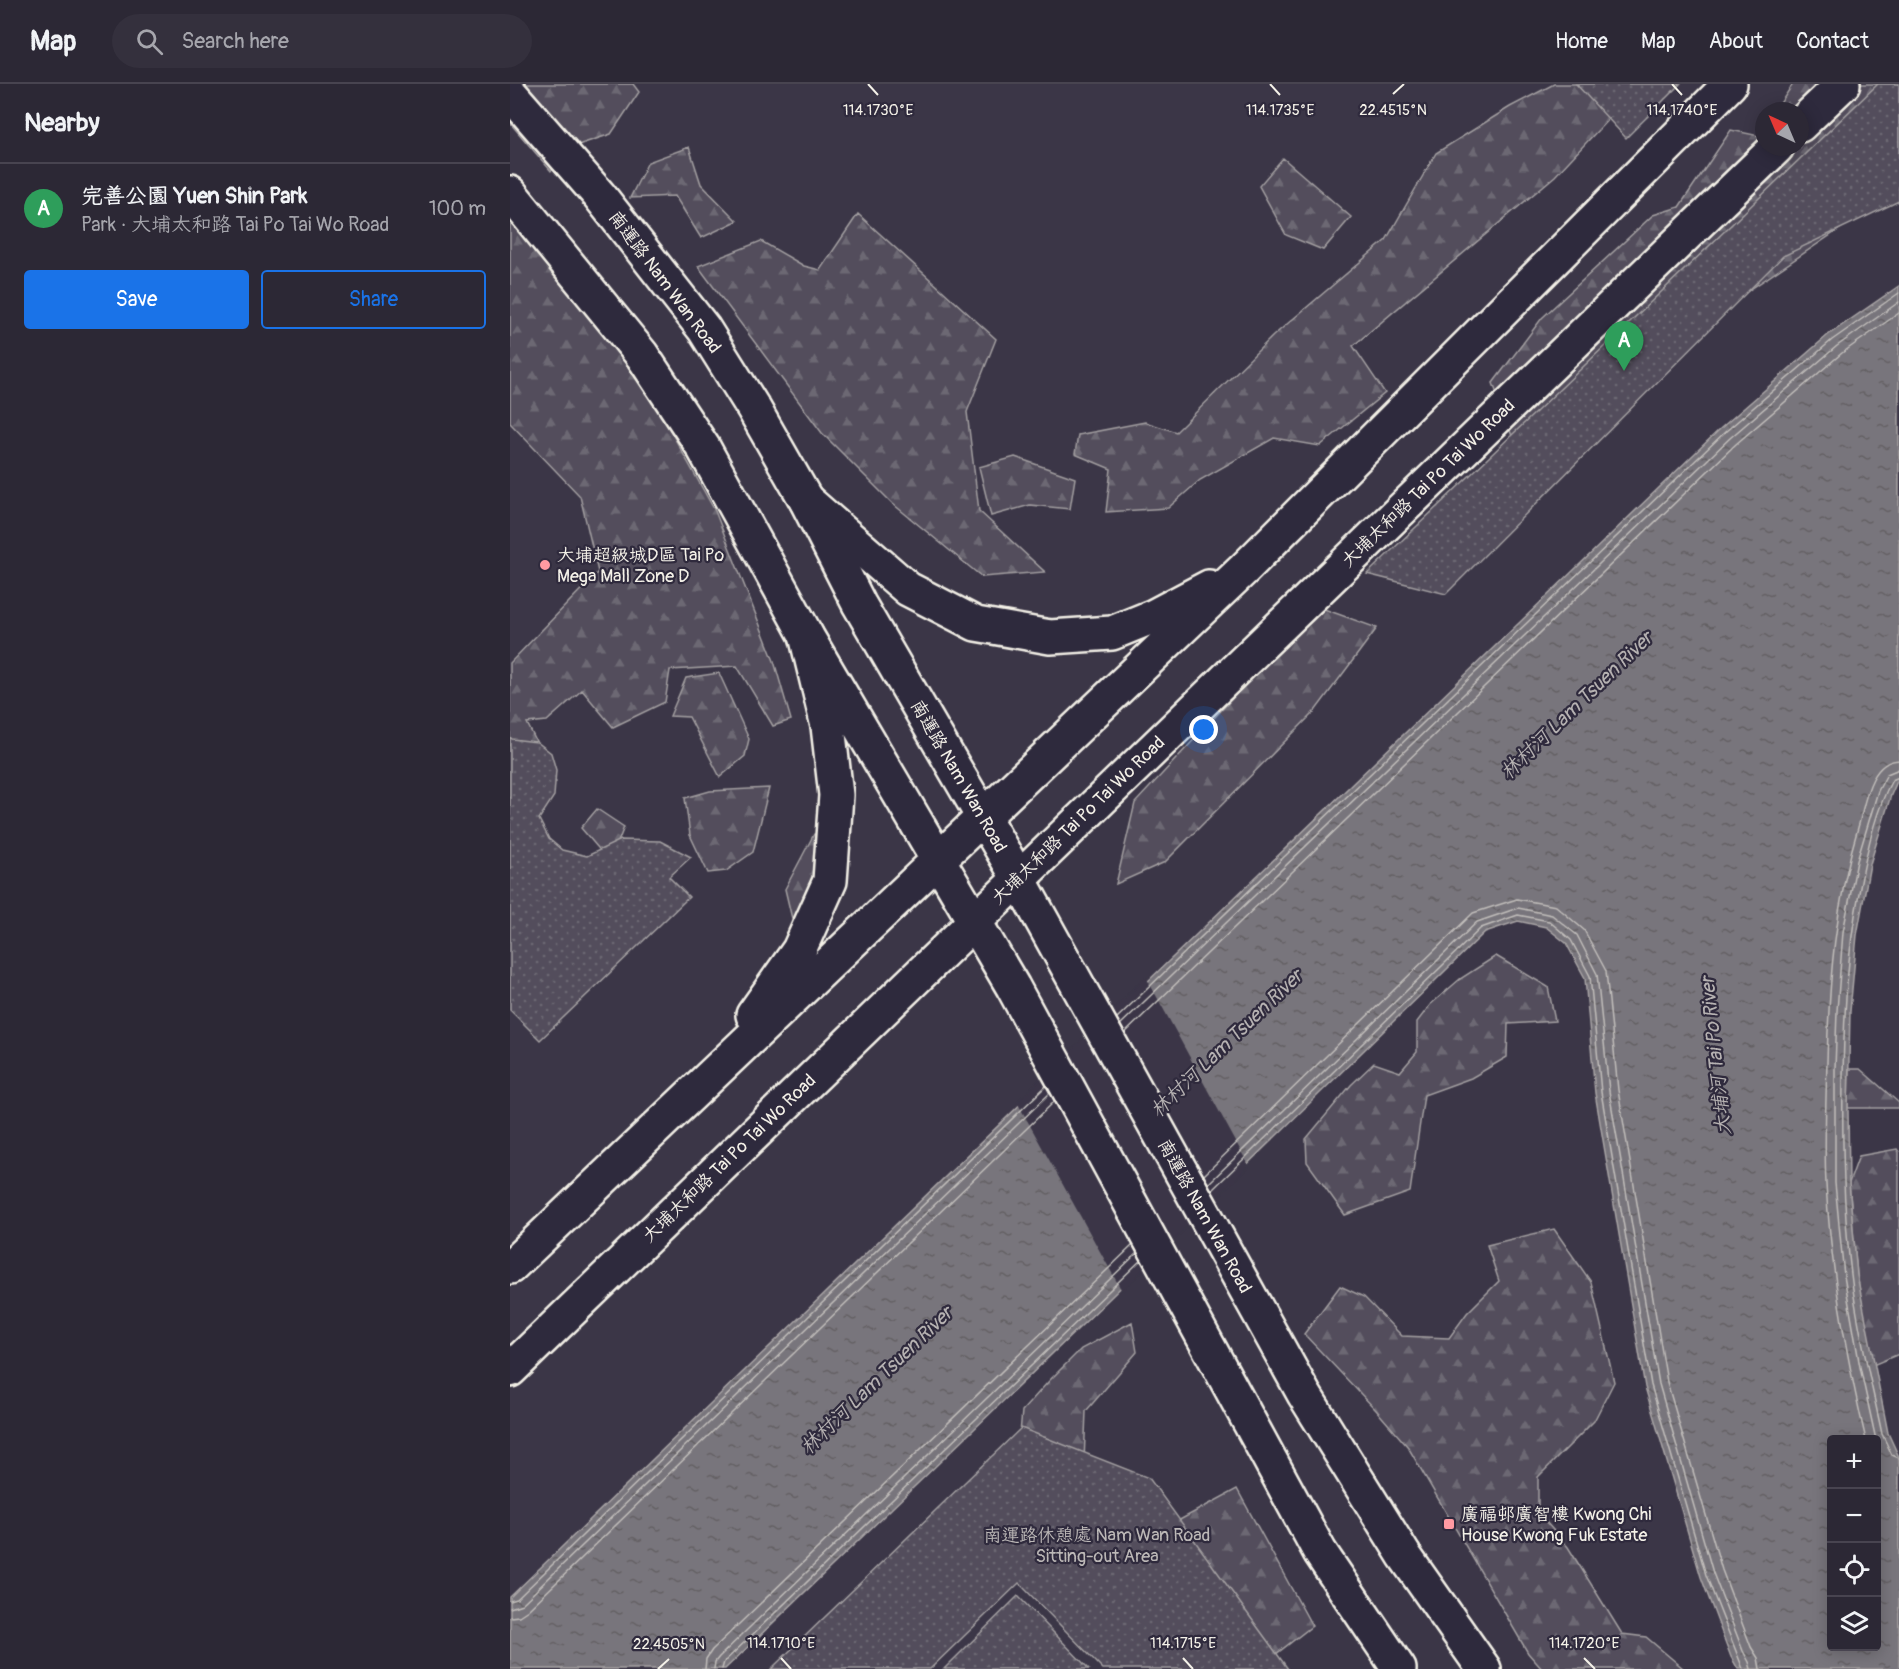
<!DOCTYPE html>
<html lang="en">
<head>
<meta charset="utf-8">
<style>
  :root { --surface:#2c2835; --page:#34303d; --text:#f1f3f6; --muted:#a6a6ad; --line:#484450; --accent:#1a73e8 }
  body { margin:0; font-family:Pangolin,"LXGW WenKai TC",sans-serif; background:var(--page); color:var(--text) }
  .controls { position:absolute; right:18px; bottom:18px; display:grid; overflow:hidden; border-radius:6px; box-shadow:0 3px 15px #0003 }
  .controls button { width:54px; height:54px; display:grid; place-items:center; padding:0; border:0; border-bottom:2px solid var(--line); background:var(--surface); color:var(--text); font:30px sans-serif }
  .compass { position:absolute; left:1245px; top:18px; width:54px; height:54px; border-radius:50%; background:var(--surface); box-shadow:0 3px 15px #0003; rotate:316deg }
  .you { position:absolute; left:694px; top:646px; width:21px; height:21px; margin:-15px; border:4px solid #fff; border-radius:50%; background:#1a73e8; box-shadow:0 0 0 9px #1a73e833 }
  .badge { display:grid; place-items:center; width:39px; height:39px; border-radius:50%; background:var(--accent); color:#fff; font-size:20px; font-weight:700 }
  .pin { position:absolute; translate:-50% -50px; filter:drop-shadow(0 2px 3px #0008) }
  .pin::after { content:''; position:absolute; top:32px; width:21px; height:18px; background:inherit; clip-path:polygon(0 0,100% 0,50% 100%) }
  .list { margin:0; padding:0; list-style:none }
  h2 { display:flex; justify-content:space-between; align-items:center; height:78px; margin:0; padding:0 24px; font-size:26px }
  h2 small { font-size:20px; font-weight:400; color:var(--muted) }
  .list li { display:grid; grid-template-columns:39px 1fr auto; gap:18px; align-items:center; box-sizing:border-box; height:90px; padding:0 24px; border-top:2px solid var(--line) }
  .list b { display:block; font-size:22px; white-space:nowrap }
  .list p { margin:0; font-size:20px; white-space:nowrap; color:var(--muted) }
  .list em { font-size:20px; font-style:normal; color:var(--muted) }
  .actions { display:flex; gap:12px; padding:18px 24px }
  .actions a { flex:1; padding:14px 0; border:2px solid var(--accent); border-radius:6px; text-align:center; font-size:21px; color:var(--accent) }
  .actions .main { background:var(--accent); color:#fff }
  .icon { flex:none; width:33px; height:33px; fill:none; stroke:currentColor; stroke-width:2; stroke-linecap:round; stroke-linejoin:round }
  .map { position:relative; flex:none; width:1389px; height:1585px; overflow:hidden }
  header { display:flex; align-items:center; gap:36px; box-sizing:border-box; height:84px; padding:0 30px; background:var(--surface); border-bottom:2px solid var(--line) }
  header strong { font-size:28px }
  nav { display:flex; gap:33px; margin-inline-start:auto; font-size:21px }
  .search { width:420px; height:54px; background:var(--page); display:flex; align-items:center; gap:15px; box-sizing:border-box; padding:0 21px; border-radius:33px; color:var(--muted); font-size:22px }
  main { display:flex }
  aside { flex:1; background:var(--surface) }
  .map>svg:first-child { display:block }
  .forest { fill:url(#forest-firs); stroke:#a4a0a2; stroke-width:1.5 }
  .park { fill:url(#park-dots); stroke:#a4a0a2; stroke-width:1.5 }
  .water { fill:url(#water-ripples); stroke:#aaa6a7; stroke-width:1.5; fill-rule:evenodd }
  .pier { fill:#3b3647 }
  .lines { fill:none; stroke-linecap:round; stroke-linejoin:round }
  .shore { stroke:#c2bfbc; stroke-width:1.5 }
  .secondary-casing { stroke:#f4f1e8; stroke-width:38 }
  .primary-casing { stroke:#f4f1e8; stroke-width:38 }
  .secondary { stroke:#2f2a3d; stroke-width:33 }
  .primary { stroke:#2f2a3d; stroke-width:33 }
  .ticks { fill:none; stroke:#f4f1e8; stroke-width:2 }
  .poi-dot { fill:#ff9aa2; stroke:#2f2a3d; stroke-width:2 }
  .labels { text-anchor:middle; stroke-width:4.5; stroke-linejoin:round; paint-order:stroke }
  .street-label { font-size:18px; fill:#f4f1e8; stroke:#2f2a3d }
  .poi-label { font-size:18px; fill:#f4f1e8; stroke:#2f2a3d; text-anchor:start }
  .park-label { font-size:18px; fill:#bcb8b7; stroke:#2f2a3d }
  .water-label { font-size:20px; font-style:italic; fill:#b6b2b2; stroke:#2f2a3d }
  .ticks-label { font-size:15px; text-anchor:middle; fill:#f4f1e8; stroke:#2f2a3d; stroke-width:4.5; stroke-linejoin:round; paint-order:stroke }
</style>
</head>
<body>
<header>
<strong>Map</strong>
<div class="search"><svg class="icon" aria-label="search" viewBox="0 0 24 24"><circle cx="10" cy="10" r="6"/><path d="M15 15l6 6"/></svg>Search here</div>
<nav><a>Home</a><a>Map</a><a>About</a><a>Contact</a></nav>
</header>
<main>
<aside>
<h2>Nearby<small></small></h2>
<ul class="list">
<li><span class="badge" style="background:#2e9e5b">A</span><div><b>完善公園 Yuen Shin Park</b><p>Park · 大埔太和路 Tai Po Tai Wo Road</p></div><em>100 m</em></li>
</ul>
<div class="actions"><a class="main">Save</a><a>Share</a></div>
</aside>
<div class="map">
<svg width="1389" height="1585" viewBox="0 0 1389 1585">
  <defs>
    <pattern id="forest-firs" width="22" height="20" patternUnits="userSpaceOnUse" patternTransform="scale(1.5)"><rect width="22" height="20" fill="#534e5c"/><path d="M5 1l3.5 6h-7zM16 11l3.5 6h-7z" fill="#6c6873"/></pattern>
    <pattern id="park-dots" width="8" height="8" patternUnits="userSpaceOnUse" patternTransform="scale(1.5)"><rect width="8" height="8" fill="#534e5c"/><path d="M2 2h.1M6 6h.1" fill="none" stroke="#6c6873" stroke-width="1.8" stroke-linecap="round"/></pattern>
    <pattern id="water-ripples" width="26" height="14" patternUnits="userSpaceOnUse" patternTransform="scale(1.5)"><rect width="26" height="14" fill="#78747b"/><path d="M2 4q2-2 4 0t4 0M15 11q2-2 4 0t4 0" fill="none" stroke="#636063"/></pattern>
  </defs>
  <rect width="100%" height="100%" fill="#3b3647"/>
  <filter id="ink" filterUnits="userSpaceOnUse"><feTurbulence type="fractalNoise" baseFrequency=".0167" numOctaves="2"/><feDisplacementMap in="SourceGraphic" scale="12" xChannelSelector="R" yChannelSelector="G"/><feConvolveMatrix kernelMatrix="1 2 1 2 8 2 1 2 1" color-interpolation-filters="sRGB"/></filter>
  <g filter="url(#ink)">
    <path class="forest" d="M0,0h123l6,8 -28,42 -30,10 -30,27 -41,-48z
      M1044,0h77l-1,12 -75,80 -202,170 32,47 -65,53 -46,-8 -74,42 -32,28 -62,4 5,-43 -36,-15 3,-19 67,-13 31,10 97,-96 113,-96 50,-87 74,-46z
      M1283,0h106v105l-206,139 -170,139 -30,-84 49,-65 111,-103 26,-8 52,-77 28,6 5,-7v18h36v-36h-25z
      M179,63l12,37 36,37 -36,17 -26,-42 -45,2 18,-36z
      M773,74l68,59 -28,33 -37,-15 -27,-49z
      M348,130l138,125 -29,73 12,99 66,61 -63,5 -89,-73 -71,-71 -124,-167 63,-25 43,25 16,4z
      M0,132l65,77 75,101 65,117 59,150 17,59 -18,6 -36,-60 -67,4 -5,32 -52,25 -31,-37 -35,31 -20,2 29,59 -46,15v-134l88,-91 -18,-76 -70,-73z
      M505,373l60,21 -5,31 -40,-4 -39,11 -12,-49z
      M814,525l53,19 -62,83 -150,151 -49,22 19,-81 134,-144 21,-38z
      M209,589l30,66 -4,17 -25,21 -31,-60 -19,-1 16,-38z
      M259,704l-16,64 -27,19 -18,2 -18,-38 -5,-37 25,-7z
      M87,725l27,18 -14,35 -29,-34z
      M304,750l14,1 -12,46 -23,42 -8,-34z
      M986,872l52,31 7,34 -47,3 -1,33 -36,21 -47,17 -14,97 -65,23 -38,-53 -1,-23 45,-54 23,-22 26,9 17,-20v-30l13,-17 30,-26z
      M1339,985h11l39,34v5h-51z
      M1387,1065l2,3v202l-26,11 -16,-90 -8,-92 10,-27z
      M1044,1145l37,53 23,100 -20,39 -56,56v36l30,34 54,87 24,3 38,32h-142l-14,-16 -120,-206 -32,-37 -72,-76 36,-48 24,11 38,39 47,2 18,-25 32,-32 -12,-36z
      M622,1238l5,30 -51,59 -2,51 79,67 74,-40 75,137 -55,43 -242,-179 7,-79 27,-30 32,-32z"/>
    <path class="park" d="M1066,0h104l-54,54z
      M1368,0h21v117l-116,55 -337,338 -79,-20z
      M0,653l2,2 25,3 14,11 5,17 -2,26 -15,23 10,20 13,11 25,6 34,-16 39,1 31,16 -22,20 20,20 -149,143 -30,-30z
      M511,1344l128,50 139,191h-185l-84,-86 -89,86h-159z
      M508,1512l71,73h-145z"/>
    <path class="water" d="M1389,202v491l-8,18 -21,69 -13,71 -7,76 -2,97 1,75 8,92 31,158 11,24v212h-161l-7,-12 -30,-80 -56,-190 -50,-294 -10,-115 -19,-35 -20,-16 -28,-6 -33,11 -377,368 -383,369h-215v-72l1211,-1169 107,-93zM1322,1356h44v206h-44z"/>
    <path class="pier" d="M636,893l103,189 -127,125 -105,-189z"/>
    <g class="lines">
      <path class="shore" d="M1389,693l-7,3c-17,31 -27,78 -33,113 -12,61 -15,123 -16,185 -1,66 0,130 8,196 6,53 20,107 31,160l10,21 7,3
        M607,934l608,-586 107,-92 67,-47
        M610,941l610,-587 107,-92 62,-44
        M615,949l611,-589 106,-91 57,-40
        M694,1091l269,-262 44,-14 39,7 28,24 22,41 12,119 49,292 55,188 29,77 7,11 2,11
        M698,1100l269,-262 41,-14 34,7 25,20 20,39 12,117 50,293 54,189 30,78 6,11 2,7
        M702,1106l269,-262 37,-13 31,6 22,19 19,36 11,116 50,293 55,190 37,94
        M1356,1356c-20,-84 -35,-170 -40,-256 -2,-40 0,-82 1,-122 2,-83 8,-158 32,-238 6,-22 11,-63 40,-64
        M1366,1356l-16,-73 -16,-91 -9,-93v-114l2,-58 6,-79 14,-71 21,-70 9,-17 12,-5
        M0,1517l7,-2 529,-513
        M0,1524l12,-4 528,-511
        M0,1533l9,-1 9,-6 527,-509
        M195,1585l1,-10 6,-9 421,-405
        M204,1585l1,-7 4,-5 418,-404
        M212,1585l2,-7 417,-402"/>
      <defs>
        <path id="secondary" d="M0,9l89,102 105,134 50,80 52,91 53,104 160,275 285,515 100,161 80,114
          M0,109l132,162 61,92 103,188 207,352 307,565 79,117"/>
        <path id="primary" d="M1290,41l43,-41
          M296,416l102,89 68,35 74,13 62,-4 42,-17 55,-29
          M243,931l46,-65 31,-69 6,-86 -8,-69 -22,-91
          M0,1183l734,-698 486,-485
          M0,1286l1267,-1223"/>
      </defs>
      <use href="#secondary" class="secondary-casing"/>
      <use href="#primary" class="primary-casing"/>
      <use href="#secondary" class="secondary"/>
      <use href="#primary" class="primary"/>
    </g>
  </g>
  <path class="ticks" d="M358,0l10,11M760,0l10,11M1162,0l10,11M883,10l11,-10M271,1574l10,11M673,1574l10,11M1074,1574l11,11M148,1585l11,-10"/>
  <g class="poi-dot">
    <circle cx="35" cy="481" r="6"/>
    <rect x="933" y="1434" width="12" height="12" rx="3"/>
  </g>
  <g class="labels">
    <g class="street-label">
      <text transform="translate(155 198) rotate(53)" y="6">南運路 Nam Wan Road</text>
      <text transform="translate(918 399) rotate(-44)" y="6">大埔太和路 Tai Po Tai Wo Road</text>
      <text transform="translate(449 692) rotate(60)" y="6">南運路 Nam Wan Road</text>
      <text transform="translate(568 736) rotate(-44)" y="6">大埔太和路 Tai Po Tai Wo Road</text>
      <text transform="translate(219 1074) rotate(-44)" y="6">大埔太和路 Tai Po Tai Wo Road</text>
      <text transform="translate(695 1132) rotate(61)" y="6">南運路 Nam Wan Road</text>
    </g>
    <g class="poi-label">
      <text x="47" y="477">大埔超級城D區 Tai Po<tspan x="47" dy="21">Mega Mall Zone D</tspan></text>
      <text x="951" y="1436">廣福邨廣智樓 Kwong Chi<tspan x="951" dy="21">House Kwong Fuk Estate</tspan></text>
    </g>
    <g class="park-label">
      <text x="587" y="1457">南運路休憩處 Nam Wan Road<tspan x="587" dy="21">Sitting-out Area</tspan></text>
    </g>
    <g class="water-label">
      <text transform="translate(1066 621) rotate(-44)" y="7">林村河 Lam Tsuen River</text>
      <text transform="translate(716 959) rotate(-44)" y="7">林村河 Lam Tsuen River</text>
      <text transform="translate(1205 972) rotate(-96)" y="7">大埔河 Tai Po River</text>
      <text transform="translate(366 1296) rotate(-44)" y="7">林村河 Lam Tsuen River</text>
    </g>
  </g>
  <g class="ticks-label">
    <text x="883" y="31">22.4515°N</text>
    <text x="368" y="31">114.1730°E</text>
    <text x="770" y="31">114.1735°E</text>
    <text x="1172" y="31">114.1740°E</text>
    <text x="271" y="1564">114.1710°E</text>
    <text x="673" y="1564">114.1715°E</text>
    <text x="1074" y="1564">114.1720°E</text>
    <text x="159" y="1565">22.4505°N</text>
  </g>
</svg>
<div class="controls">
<button>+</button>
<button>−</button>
<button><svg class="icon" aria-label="locate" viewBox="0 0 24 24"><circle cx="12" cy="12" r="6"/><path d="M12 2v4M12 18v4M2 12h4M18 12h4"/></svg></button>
<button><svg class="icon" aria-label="layers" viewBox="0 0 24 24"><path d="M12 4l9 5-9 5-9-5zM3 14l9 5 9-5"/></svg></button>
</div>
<svg class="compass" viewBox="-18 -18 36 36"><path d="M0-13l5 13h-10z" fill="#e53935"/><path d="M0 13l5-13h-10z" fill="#a6a6ad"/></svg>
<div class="you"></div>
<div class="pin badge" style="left:1114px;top:287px;background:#2e9e5b">A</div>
</div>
</main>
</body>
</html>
